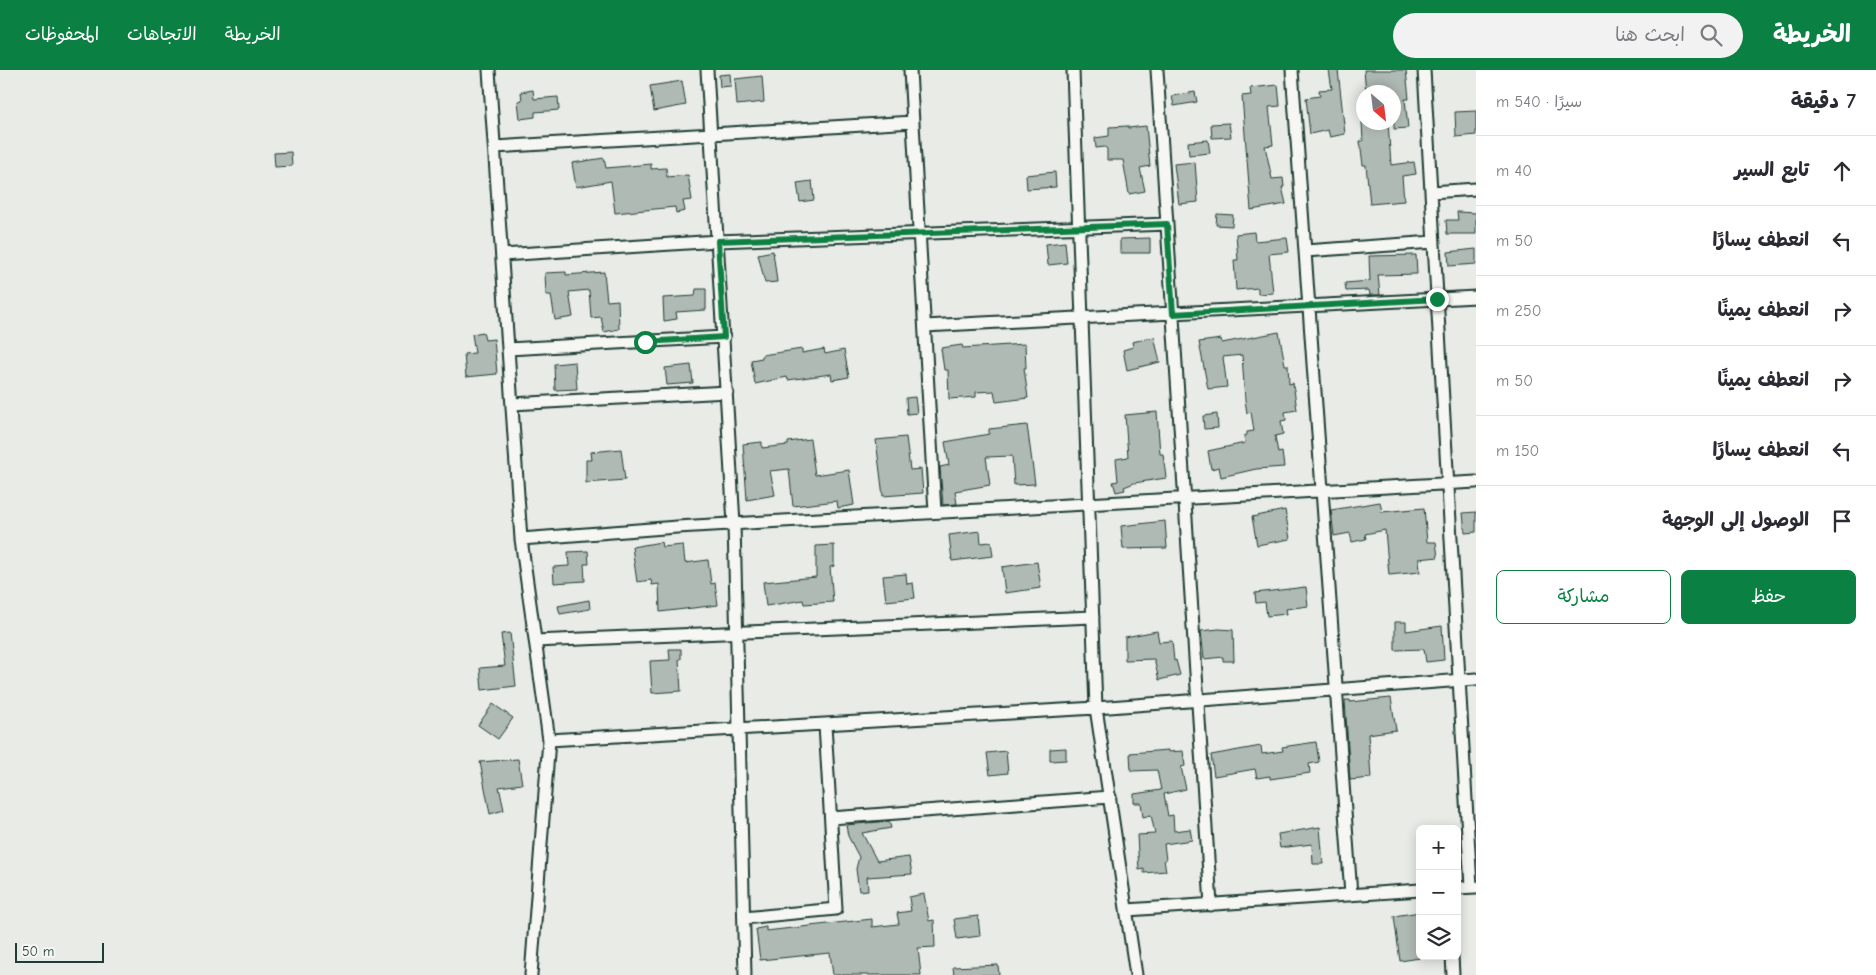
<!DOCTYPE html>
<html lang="ar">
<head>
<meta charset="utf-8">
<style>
  :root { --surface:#fff; --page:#f2f2f3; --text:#2b2b33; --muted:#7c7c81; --line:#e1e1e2; --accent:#0b8043 }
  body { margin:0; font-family:"Comic Neue","Playpen Sans Arabic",sans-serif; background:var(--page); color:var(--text); direction:rtl }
  .controls { position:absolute; right:15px; bottom:15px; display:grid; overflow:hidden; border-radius:8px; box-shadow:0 2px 12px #0003 }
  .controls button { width:45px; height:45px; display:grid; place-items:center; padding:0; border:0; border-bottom:1px solid var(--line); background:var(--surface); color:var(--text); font:25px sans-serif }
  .compass { position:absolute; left:1356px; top:15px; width:45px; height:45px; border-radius:50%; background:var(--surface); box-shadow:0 2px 12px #0003; rotate:152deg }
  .scale { position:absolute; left:15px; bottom:12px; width:89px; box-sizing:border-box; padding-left:5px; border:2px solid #1f3d34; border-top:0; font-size:14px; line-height:18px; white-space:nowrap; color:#1f3d34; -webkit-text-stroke:4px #f6f6f2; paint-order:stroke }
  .stop { position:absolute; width:15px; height:15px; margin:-11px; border:4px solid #0b8043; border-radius:50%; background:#fff }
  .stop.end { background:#0b8043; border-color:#fff; box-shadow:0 1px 5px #0008 }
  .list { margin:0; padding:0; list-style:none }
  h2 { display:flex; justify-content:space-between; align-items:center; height:65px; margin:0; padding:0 20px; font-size:21px }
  h2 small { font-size:16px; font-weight:400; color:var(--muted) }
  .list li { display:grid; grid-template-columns:32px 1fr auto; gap:15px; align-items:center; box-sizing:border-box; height:70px; padding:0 20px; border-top:1px solid var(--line) }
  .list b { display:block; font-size:19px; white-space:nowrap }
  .list em { font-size:16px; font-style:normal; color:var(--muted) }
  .actions { display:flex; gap:10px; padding:15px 20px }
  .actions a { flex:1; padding:11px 0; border:1px solid var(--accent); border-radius:8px; text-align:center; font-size:18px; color:var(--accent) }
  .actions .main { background:var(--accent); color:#fff }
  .icon { flex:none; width:28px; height:28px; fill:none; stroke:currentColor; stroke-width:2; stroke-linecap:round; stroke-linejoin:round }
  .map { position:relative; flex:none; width:1476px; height:905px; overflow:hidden; direction:ltr }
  header { display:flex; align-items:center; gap:30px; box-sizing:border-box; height:70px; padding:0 25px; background:var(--accent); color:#fff }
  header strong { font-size:24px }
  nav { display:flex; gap:28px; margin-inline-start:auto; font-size:18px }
  .search { width:350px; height:45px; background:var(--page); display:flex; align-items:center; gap:12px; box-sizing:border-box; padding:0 18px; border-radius:28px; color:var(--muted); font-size:19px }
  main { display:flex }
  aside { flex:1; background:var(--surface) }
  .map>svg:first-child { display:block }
  .building { fill:#b0bab5; stroke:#1f3d34 }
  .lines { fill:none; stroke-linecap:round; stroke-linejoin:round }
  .minor-casing { stroke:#1f3d34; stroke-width:15 }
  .minor { stroke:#f6f6f2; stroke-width:11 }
  .route { stroke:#0b8043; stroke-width:6 }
</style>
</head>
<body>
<header>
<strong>الخريطة</strong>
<div class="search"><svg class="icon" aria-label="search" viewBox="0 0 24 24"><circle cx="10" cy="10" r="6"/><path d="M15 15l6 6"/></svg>ابحث هنا</div>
<nav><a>الخريطة</a><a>الاتجاهات</a><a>المحفوظات</a></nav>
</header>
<main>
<aside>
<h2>7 دقيقة<small>سيرًا · 540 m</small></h2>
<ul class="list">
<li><svg class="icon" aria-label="ahead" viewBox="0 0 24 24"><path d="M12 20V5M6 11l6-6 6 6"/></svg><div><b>تابع السير</b></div><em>40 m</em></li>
<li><svg class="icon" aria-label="left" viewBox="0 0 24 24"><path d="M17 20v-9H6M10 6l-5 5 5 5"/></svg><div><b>انعطف يسارًا</b></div><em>50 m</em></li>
<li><svg class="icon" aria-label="right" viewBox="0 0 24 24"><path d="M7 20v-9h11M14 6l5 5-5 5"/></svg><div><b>انعطف يمينًا</b></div><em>250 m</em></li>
<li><svg class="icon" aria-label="right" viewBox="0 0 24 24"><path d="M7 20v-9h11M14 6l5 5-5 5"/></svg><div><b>انعطف يمينًا</b></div><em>50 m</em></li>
<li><svg class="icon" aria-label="left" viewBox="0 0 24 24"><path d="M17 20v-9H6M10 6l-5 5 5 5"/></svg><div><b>انعطف يسارًا</b></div><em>150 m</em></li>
<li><svg class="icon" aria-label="arrive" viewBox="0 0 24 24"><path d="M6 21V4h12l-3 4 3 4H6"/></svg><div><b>الوصول إلى الوجهة</b></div></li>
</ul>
<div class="actions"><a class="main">حفظ</a><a>مشاركة</a></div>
</aside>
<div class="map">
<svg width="1476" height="905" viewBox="0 0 1476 905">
  <rect width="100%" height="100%" fill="#e9ebe7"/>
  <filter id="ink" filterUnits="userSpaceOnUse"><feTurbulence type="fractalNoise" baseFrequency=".02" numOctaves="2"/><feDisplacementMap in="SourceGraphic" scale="10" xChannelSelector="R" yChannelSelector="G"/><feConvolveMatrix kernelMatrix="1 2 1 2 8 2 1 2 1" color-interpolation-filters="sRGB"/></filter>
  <g filter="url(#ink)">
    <path class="building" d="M1329,0h9l7,64 -15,3 -2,-7 -18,4 -4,-36 14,-2 -1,-6 13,-1z
      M1364,0h42l3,29h-4l3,29 -14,1v-37h-28z
      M730,4l1,12 -11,1 -1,-12z
      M762,6l2,26 -27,3 -2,-26z
      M682,11l4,24 -32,6 -4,-25z
      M1278,15l2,21 -11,1 4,38 -8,1 7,33 11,-1 1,9h-2l4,17 -35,6 -9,-114 9,-1 -1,-7z
      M533,20l1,9 24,-2 1,13 -24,2v5l-15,2 -2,-18 4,-1 -1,-8z
      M1195,22l2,10 -23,4 -2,-10z
      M1476,41v24l-20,2 -1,-25z
      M1362,52h26l3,43 23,-3 2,12 -14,2 2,25 -34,3 -4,-39h-3l-3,-24h3z
      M1229,53l2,14 -19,1 -1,-14z
      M1128,56v2l18,-2 4,40 -10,2 5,23 -16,3 -6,-34h-16v-11l-2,-2 -9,1 -1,-10 14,-2v-9z
      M1208,70l2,13 -21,2 -1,-13z
      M291,82l1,14 -17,1 -1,-14z
      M604,88l2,10 45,-4v5l15,-1 1,9 21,-2 4,25 -9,1 2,10 -9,2 -1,-6 -60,6 -4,-32 -35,6 -4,-24z
      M1195,92l3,40 -19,2 -5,-40z
      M1055,102l1,15 -29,2 -1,-14z
      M812,111l2,19 -14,2 -3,-19z
      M1457,142l19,1v21h-29l-1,-14h12z
      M1217,144l16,1 -1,11 -16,-1z
      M1254,162l1,9 32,-3 2,14 -20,2 4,39 -15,1v-6l-22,2 -2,-30h4l-2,-26z
      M1150,168v15h-30v-14z
      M1065,172l2,21 -19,2 -2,-21z
      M1476,179v15l-27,2 -1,-14z
      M773,181l4,31 -12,1 -7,-29z
      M1416,185l1,19 -39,1 2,20h-10l-1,-5 -23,1 -1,-8 25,-2 -1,-25z
      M566,202v3l38,-3 3,29 11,-1 1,29 -15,3 -3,-15 -10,1 -2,-28 -20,2 4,25 -18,3 -4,-25h-5l-1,-22z
      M696,219h10v21l-30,2 1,7 -13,2 -1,-23 32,-2z
      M483,262l2,8 9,-1 3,35 -31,3 -2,-23 11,-1 -3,-19z
      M1279,262l6,33h3l1,19 4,-1 4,27 -12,2 1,8 -5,1 2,13 -8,2 3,17 4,-1 2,15 -28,2 -35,8 -2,-10 -8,2 -3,-18 37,-8 -1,-7 3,-1v-3l7,-1 -3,-19 -4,1 -2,-13 -3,-45 -19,2 4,30 -19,2 -9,-47 22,-3 1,4z
      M1154,267l6,25 -33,8 -4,-20 10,-3 -1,-5z
      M1025,274l1,24h-2l4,30 -32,4 -2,-11 -18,1v5l-27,2 -1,-29h-4l-3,-22 21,-3 1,3z
      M802,279v4l22,-4 1,5 19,-4 5,27 -17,3 -1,-6 -43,6 -1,-3 -32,7 -4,-24 11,-2v-3z
      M575,292l2,27 -22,1 -1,-26z
      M691,295l2,18 -26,2 -2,-17z
      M915,327l2,16 -10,1 -1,-16z
      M1157,342l3,42h3l3,24 -32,5 -10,4 1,3 -9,2 -3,-10 5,-1 -2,-22 12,-2 -3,-42z
      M1217,344l1,14 -14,1 -1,-13z
      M1027,355l8,59 -21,1 -2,-29 -26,1 4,28 -35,6 2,13 -14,1 -3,-38 9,-2 -4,-23 44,-8v-5z
      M906,367l4,33 11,-1 2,24 -40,3 -7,-56z
      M810,369l5,36 34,-5 5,35 -16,3 -1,-7 -44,5 -4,-37 -19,2 5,24 -28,5 -4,-56 19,-2v6l26,-3v-3z
      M621,379l4,31 -39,3v-23h6l-1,-8z
      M1380,432l2,10 42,-4 3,34h9l2,15 -19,2 1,13 -31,3 -4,-45 -20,4 1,5 -14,3 -2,-9 -16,3 -3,-26z
      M1285,440l5,29 -33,6 -5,-28z
      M1476,442v20l-11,1 -2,-20z
      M1165,451l2,27 -44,1 -2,-23z
      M980,461l1,12 10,-1 2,14 -41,5 -3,-26z
      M661,472l1,5 21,-2 2,18 23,-3 3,24 4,-1 3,22 -58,7 -1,-28 -7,1 -1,-5 -14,2 -5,-35z
      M834,475v21l-4,1 3,35 -29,2 -1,-4 -37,6 -3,-24 53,-5v-31z
      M588,481l1,13h-5l1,17 -31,2 -1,-16 16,-1 -1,-14z
      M1037,492l4,26 -36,5 -3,-26z
      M906,504l1,10 6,-1 2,15 -29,3 -3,-25z
      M1306,517l2,19 -22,3 1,5 -20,2 -2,-14 -9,1 -1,-10z
      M589,530l1,9 -30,5 -2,-8z
      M1395,552h11v9l36,-5 2,34 -18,2 -2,-13 -29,1z
      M1219,559l14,1 1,31h-11v-4l-19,2 -3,-28z
      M1157,561l2,11 13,-1 2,20 2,-1 4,15 -21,5 -5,-21 -29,1v-23z
      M510,563l6,53 -34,4 -2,-22 25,-2 -4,-32z
      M669,579h12v10h-2l2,32 -29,2 -2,-32 20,-1z
      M1391,628l5,32 -28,4 3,44 -21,2 -5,-80h5v2z
      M493,634l20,14 -15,21 -20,-14z
      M1316,672l3,20 -10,2 1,9 -40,6v-3l-13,2 -2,-9 -41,7 -3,-21 50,-9 1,8 21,-3 -1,-4z
      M1066,678v12l-16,1v-12z
      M1168,680v2l15,-1 2,15 -4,1 5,22 -22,5 4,22 5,-1 1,16 16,-2 2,11 -28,4 2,16h-2l2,11 -22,2v-4l-5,1 -2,-35 18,-1 -4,-19 -8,2 -2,-14h-7v-9l27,-4 -4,-20 -26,1 -1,-18z
      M1006,681l2,22 -18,2 -3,-22z
      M518,689l4,25 -23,3 5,23 -14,4 -10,-52z
      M889,751l2,7 -29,5 15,28 32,-4 3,17 -45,3 1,13 -9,1 -3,-22 3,-12 -11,-21 -2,-11z
      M1320,757l3,37h-10l-1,-20 -32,4 -2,-14z
      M924,824l5,27 5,-1 1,27 -17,1 3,27h-88l-3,-22 -70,7 -4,-31 10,-2v4l106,-12v8l27,-3 -2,-11 14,-2 -2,-14z
      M1420,842v46l-20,3 -6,-45z
      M978,846l2,20 -23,3 -3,-20z
      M998,895l1,10h-45l-1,-8z"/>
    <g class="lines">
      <defs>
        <path id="minor" d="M489,0l32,469 28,201 -18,235
          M707,0l27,454 11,451
          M910,0l25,442
          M1073,0l23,638 40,267
          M1157,0l54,835
          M1292,0l59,825
          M1424,0l47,817
          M495,77l418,-25
          M1431,122l45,-3
          M1305,181l129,-9
          M502,185l216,-14 449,-17
          M925,256l551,-29
          M508,279l216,-12
          M512,334l215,-12
          M521,469l156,-12 799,-45
          M535,571l558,-24
          M549,670l547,-32 380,-29
          M831,748l279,-21
          M1457,818l19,-1
          M1127,840l293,-20
          M744,848l92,-9 -11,-184
          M1452,886l1,19"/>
      </defs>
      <use href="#minor" class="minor-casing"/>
      <use href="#minor" class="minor"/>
    </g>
  </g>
  <g class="lines" filter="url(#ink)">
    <path class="route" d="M645,272l79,-5 -6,-96 449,-17 6,90 264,-15"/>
  </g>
</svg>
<div class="controls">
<button>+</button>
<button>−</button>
<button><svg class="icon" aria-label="layers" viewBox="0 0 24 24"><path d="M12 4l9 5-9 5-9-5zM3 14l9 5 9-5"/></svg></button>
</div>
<svg class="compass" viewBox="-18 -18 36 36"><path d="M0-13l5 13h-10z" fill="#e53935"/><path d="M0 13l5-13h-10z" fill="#7c7c81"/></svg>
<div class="scale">50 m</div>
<div class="stop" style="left:645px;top:272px"></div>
<div class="stop end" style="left:1437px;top:229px"></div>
</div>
</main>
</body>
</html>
